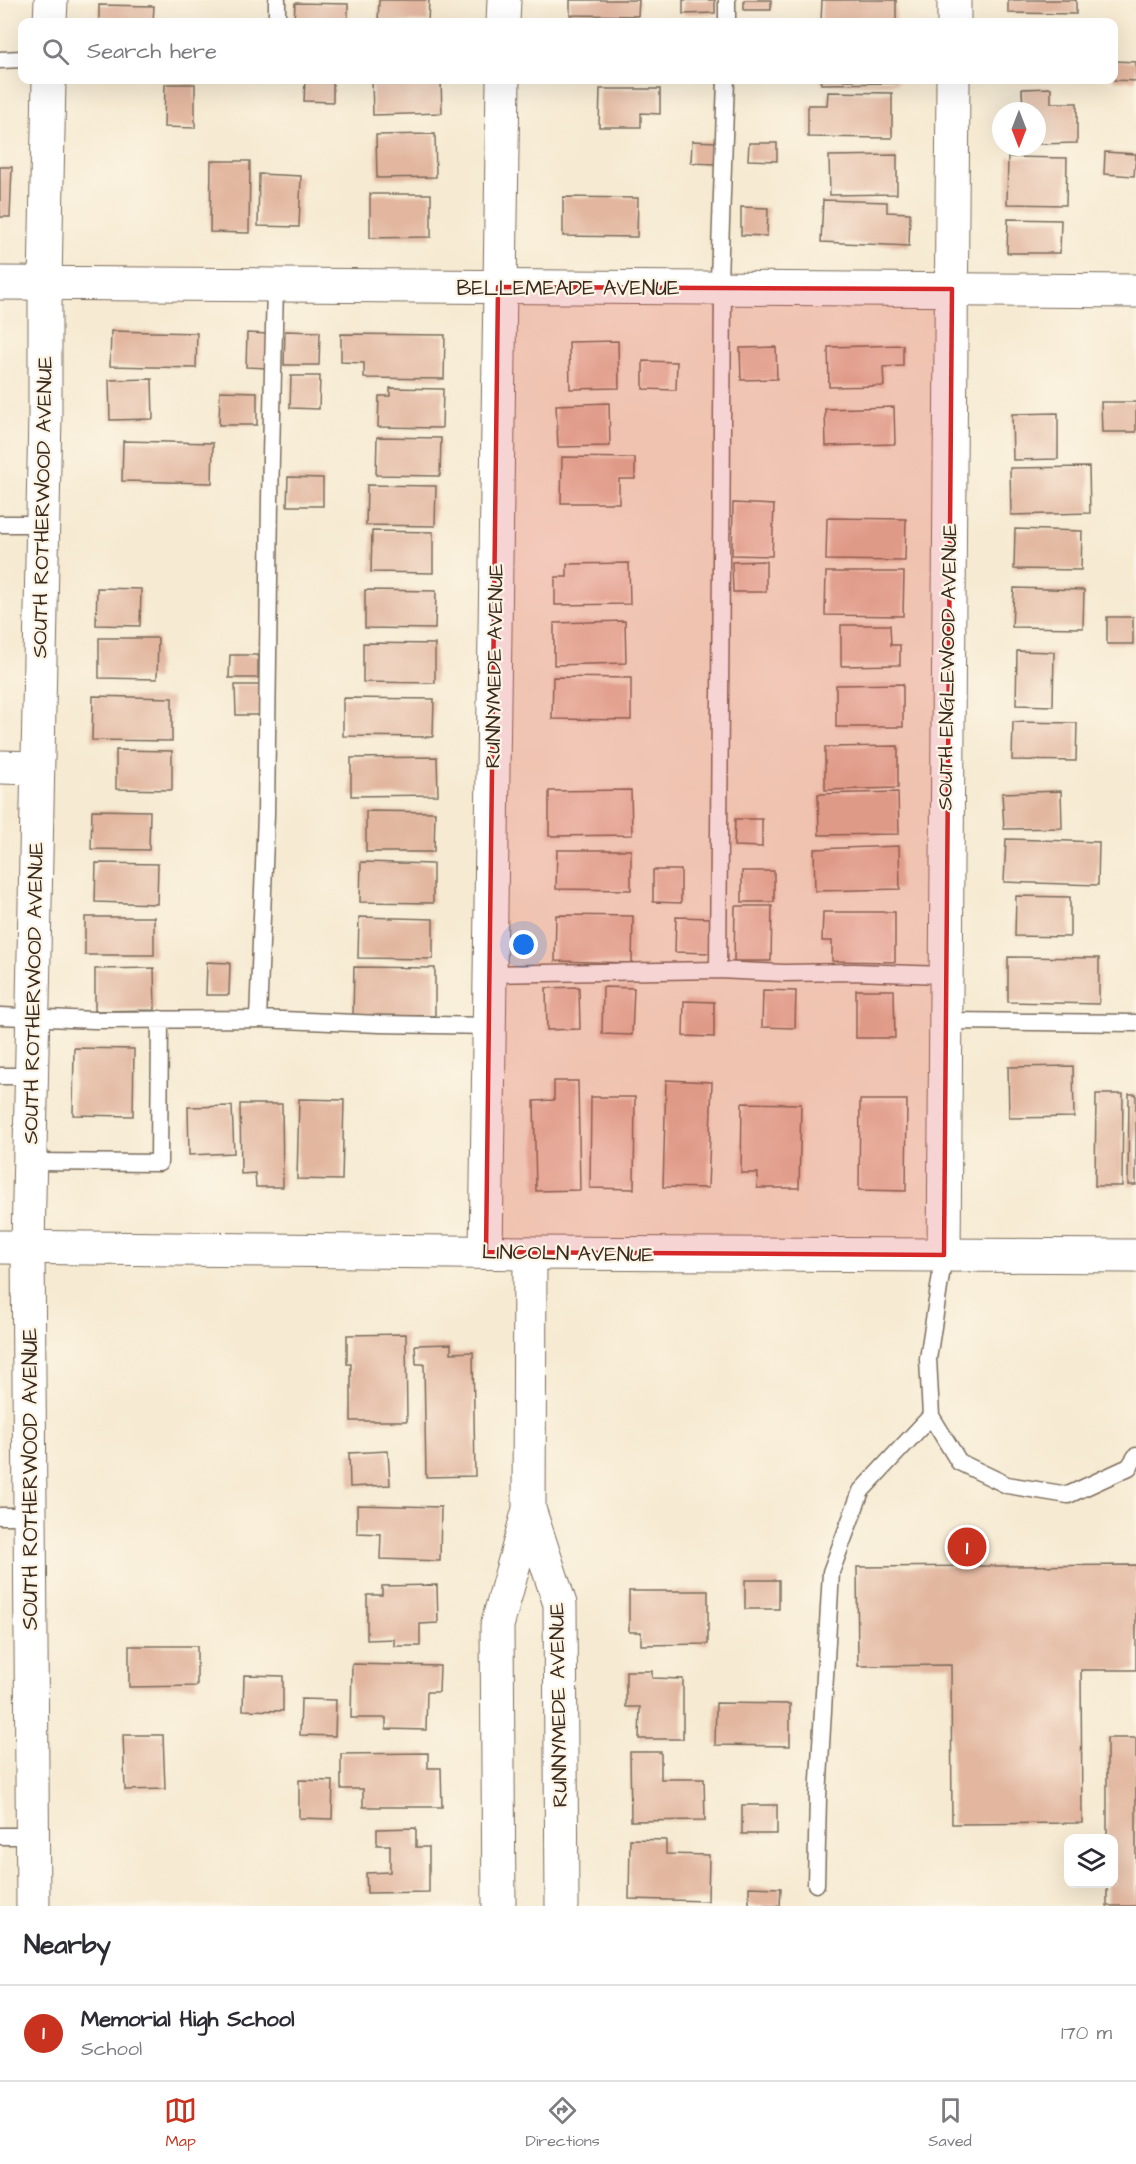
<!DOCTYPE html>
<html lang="en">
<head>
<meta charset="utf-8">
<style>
  :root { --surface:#fff; --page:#f2f2f3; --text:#2b2b33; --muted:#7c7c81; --line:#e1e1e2; --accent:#c8321e }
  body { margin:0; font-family:"Architects Daughter",sans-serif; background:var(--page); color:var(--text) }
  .controls { position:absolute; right:18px; bottom:18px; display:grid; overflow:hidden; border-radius:12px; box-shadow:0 6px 24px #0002 }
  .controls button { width:54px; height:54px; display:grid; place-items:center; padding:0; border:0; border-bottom:2px solid var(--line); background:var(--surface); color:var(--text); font:30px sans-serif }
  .compass { position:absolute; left:992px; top:102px; width:54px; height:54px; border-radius:50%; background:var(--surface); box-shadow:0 6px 24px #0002; rotate:180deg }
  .you { position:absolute; left:524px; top:945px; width:21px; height:21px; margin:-15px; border:4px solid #fff; border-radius:50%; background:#1a73e8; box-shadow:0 0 0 9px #1a73e833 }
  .badge { display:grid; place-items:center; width:39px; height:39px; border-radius:50%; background:var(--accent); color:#fff; font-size:20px; font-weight:700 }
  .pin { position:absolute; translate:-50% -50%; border:3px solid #fff; box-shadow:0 2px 6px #0006 }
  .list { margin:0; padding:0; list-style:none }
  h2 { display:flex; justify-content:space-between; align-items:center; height:78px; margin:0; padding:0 24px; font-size:26px }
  h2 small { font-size:20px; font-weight:400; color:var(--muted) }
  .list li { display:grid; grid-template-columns:39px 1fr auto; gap:18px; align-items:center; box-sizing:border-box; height:96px; padding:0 24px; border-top:2px solid var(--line) }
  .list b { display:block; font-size:22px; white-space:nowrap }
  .list p { margin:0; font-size:20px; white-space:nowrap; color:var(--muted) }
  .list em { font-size:20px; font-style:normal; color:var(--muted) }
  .icon { flex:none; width:33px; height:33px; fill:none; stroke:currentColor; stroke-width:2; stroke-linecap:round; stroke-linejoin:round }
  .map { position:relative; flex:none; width:1136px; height:1906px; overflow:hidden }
  .search { position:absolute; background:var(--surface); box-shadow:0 6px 24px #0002; left:18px; right:18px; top:18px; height:66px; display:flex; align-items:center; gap:15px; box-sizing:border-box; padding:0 21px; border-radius:12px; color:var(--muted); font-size:22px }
  .sheet { height:174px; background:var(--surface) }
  nav { display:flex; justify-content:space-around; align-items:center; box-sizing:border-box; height:84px; border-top:2px solid var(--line); background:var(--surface); font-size:16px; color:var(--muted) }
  nav a { display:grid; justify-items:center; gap:3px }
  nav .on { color:var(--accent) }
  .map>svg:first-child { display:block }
  .building { fill:#e2b69f }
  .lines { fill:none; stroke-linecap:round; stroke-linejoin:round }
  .service-casing { stroke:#7c6d5d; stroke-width:19 }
  .minor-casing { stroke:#7c6d5d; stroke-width:35 }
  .tertiary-casing { stroke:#7c6d5d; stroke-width:35 }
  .service { stroke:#fff; stroke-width:16 }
  .minor { stroke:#fff; stroke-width:33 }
  .tertiary { stroke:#fff; stroke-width:33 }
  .marked { fill:#d62828; fill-opacity:0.2; stroke:#d62828; stroke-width:4.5; stroke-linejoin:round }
  .labels { text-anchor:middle; stroke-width:4.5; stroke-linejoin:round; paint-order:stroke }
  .street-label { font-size:21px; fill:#3b2a1e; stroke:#fcf5e5 }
</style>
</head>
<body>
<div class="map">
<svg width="1136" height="1906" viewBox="0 0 1136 1906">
  <rect width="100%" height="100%" fill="#fcf5e5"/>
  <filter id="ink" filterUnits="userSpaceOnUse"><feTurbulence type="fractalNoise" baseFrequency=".0167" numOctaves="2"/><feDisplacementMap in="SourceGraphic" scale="12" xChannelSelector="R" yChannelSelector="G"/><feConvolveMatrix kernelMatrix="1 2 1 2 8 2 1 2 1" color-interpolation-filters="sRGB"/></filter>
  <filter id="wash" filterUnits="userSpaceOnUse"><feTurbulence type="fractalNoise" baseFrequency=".008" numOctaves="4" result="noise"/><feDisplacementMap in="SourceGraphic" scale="24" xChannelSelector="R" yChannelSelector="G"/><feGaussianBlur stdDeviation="1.35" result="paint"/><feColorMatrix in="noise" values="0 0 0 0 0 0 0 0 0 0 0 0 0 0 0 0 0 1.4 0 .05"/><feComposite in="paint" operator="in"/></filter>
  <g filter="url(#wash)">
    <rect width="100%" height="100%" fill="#f6ead2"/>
    <g id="blocks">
      <path class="building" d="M379,0h50l-1,22h-50z
        M570,0h69l-1,16 -68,-1z
        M683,0h32v13l-32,1z
        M744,0h27v10h-27z
        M822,0h74v22h-75z
        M1008,0h68v14l-68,-1z
        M295,3l53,1v18h-54z
        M99,5l55,1 -1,16h-54z
        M1114,61l22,1v19l-22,-1z
        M305,80h28v22l-29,-1z
        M372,80h69l1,33 -69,2z
        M820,80h78v3l-77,1z
        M165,84h30v44l-31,-1z
        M1051,88v15h26v40l-40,1v-33h-14l-1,-22z
        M600,89h60v25l-19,-1v14h-42z
        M828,92l64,1v45l-84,-1v-32h19z
        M435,134l1,43 -59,1 -1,-43z
        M692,141l25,1 -1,22 -25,-1z
        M749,143h28v18l-29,-1z
        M1105,152l31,2 -2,22 -30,-2z
        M897,155v39l-67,1 -1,-39z
        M1008,157l59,1 -1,47 -59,-1z
        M211,161h39l-1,72 -39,-1z
        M0,167h12l-2,50h-10z
        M259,174l42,2 -2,51 -41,-1z
        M370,194h61v43l-61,1z
        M563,197l75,1 -1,39 -74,-1z
        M823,200l64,2v10l23,1 -1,33 -88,-4z
        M741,207l27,1 -1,28 -26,-1z
        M1008,219l53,1 -1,33h-53z
        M111,331l86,2 -1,35 -86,-2z
        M285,331l35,1 -1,33h-35z
        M247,333l22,1 -2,34 -21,-1z
        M341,334l104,1 -1,44 -80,-1v-15l-23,-1z
        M618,341l1,47 -49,1 -1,-47z
        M903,345v21l-20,1 1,19 -55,1 -1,-40z
        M776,347l1,32 -36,1 -1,-32z
        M643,361l34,1 -1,28 -33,-1z
        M291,376h29l-1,33 -29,-1z
        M152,379l1,40 -43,1 -1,-40z
        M390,388l53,1 -1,39 -64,-1 1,-31h11z
        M220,391l37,1v33h-38z
        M1101,402h35v30h-34z
        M609,403l1,43 -52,1 -2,-42z
        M894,407l1,37 -69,2 -1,-37z
        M1058,413v46l-45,1 -1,-46z
        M377,437l64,1 -1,38 -64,-1z
        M123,441l90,2 -1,40 -90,-2z
        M562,457l73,1v21h-16v24h-58z
        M1089,467l1,46 -79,2 -1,-47z
        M288,477l35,1v28h-36z
        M367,485l69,1 -1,40 -69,-1z
        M733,503l41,2 -2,51 -40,-1z
        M827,518l79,1 -1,42 -79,-1z
        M1015,529l67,2 -1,39 -67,-1z
        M372,531l61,1v41l-62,-1z
        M766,561v31h-33l-1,-30z
        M629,563l1,41 -75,1v-28h12v-13z
        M826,572h78l-1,44 -78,-1z
        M97,588l44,1 -1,37 -44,-1z
        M1014,588l70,2 -1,38 -71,-1z
        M365,590l71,1 -1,38 -70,-1z
        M1107,617h26v27h-26z
        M625,621l1,42 -72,2v-42z
        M841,625h49l1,20h9v20l-59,1z
        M99,638h59l-1,41 -58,-1z
        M363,643l72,1v39l-72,-1z
        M1017,651l37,1 -1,54 -37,-1z
        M230,655h28v23h-29z
        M553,677l78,1v42l-79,-1z
        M903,684v43h-67v-42z
        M235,685h27v30h-26z
        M93,696l79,2v43l-80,-1z
        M343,698l91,1 -1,38 -90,-1z
        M1013,722l64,1 -1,38 -64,-1z
        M898,746v42l-73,2v-43z
        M116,750l56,1v39l-56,-1z
        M437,757l1,38 -87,1v-38z
        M631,790l1,45 -83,1v-45z
        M1061,791l1,37 -58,1 -2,-36z
        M898,792l1,42 -80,1 -1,-41z
        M92,810l58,1 -1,39 -58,-1z
        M366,811l69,1 -1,40h-68z
        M735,819h27v28l-28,-1z
        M1006,839l93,3 -1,43 -94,-3z
        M899,846l1,43 -85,2 -1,-42z
        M557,850h74v40l-75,-1z
        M361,862l72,2v39l-73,-1z
        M96,863l62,1 -1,40 -62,-2z
        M653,870h28v33l-28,-1z
        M742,871h32v31h-32z
        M1016,896l54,1v40l-55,-1z
        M735,906h37l-1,55h-37z
        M823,912h72v50l-63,-1v-20h-10z
        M556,915l77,1 -1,47 -77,-2z
        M85,917h69v38h-69z
        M359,917l74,2v40l-75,-1z
        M676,917l35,1 -1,35 -35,-1z
        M1008,957l91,1v46l-91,-2z
        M207,962l23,1 -1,32h-23z
        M354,967l81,1v48l-82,-1z
        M154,968l1,42 -60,1v-42z
        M579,987l1,42 -33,1 -1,-42z
        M603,987l31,1 -2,47 -30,-1z
        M763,990l33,1 -1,37 -33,-1z
        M856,990h38l1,48h-39z
        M684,1001l30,1v35l-31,-1z
        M74,1048l60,1 -1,67 -60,-1z
        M1073,1066l1,51 -65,1 -1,-51z
        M666,1080l46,2 -4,106 -45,-1z
        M554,1081h24l2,109 -44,1 -2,-90 20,-1z
        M1096,1094h27l-1,92h-27z
        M1129,1094h7v91h-8z
        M591,1097h44l-1,92 -44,-1z
        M299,1099l45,1 -2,80 -45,-1z
        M860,1100h47l-1,91 -47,-1z
        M742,1103l59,1 -2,84h-42l1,-15h-17z
        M240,1104h42l1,83h-27l-1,-14 -14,1z
        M232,1106l2,47 -45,2 -1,-48z
        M406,1334l1,87h-56v-57h-4v-29z
        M451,1344v9l22,-1 2,124 -49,1 -2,-113h-8l-1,-19z
        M388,1451l2,34 -40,2 -1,-34z
        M357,1505l84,2 -1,54 -60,-2 1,-25 -24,-1z
        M1136,1565v105h-55l1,153 -130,1 -1,-159 -93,1 -1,-99z
        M745,1580h34v29h-34z
        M437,1585l1,38 -18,1v22h-26v-7l-27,1v-45h15v-9z
        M629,1591h79v53l-67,1v-13h-12z
        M129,1646h68v40l-68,1z
        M352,1664l88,2 -1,26h-12l-1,38 -40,-1v-11h-35z
        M626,1671h26v7l31,1v60h-44l1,-32h-14z
        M244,1675l39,1v35l-40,-1z
        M301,1699l35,1 -1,36 -35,-1z
        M716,1703l74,1v42l-75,-1z
        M123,1735h40l2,54 -40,1z
        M1107,1738h29v168h-29v-22h7v-46h-7z
        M630,1752h31v27h43l1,41 -74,1z
        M428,1753v15h13l1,39h-79v-18h-22v-35z
        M299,1780l34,1 -1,38 -33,-1z
        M742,1805h35v29h-35z
        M416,1828v19h13v45l-62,1 -1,-20 24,-1v-27h-13v-16z
        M630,1839l36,1v14l43,1 -1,46 -79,-2z
        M749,1887l32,1 -1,18h-31z"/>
    </g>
  </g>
  <g filter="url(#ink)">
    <use href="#blocks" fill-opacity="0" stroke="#7c6d5d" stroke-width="1.5"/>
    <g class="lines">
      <defs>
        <path id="service" d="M277,22v-22
          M727,22v-22
          M0,60l22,-1
          M0,524h43
          M718,970l5,-681 -4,-10 7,-199
          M491,974l227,-4 66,3 70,-1 90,3
          M0,1016l94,4 164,-1 122,5 110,2
          M258,1019l8,-205 4,-315 5,-213
          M944,1021l192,2
          M0,1076h31
          M31,1162l128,1 1,-144
          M944,1255l-16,104 3,57 28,46 48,23 61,10 61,-28 7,-11
          M0,1516h31
          M0,1836h33
          M816,1884l2,-87 13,-225 30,-81 70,-75"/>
        <path id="minor" d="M50,22l1,-22
          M503,22l1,-22
          M954,22v-22
          M0,767l37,1
          M486,1252c7,-391 8,-782 17,-1172
          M944,1255c0,-392 7,-784 9,-1175
          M529,1509l31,95 2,302
          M33,1906l-5,-659 17,-833v-131l4,-203
          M499,1906l-2,-280 32,-117 1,-256"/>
        <path id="tertiary" d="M0,283l1136,8
          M0,1247l530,6 606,3"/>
      </defs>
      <use href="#service" class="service-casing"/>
      <use href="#minor" class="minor-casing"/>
      <use href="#tertiary" class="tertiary-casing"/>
      <use href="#service" class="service"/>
      <use href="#minor" class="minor"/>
      <use href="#tertiary" class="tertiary"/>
    </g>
  </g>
  <path class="marked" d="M498,287l454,2 -8,966 -458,-3z"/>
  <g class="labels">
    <g class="street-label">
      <text x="568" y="295">BELLEMEADE AVENUE</text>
      <text transform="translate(42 507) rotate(-89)" y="7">SOUTH ROTHERWOOD AVENUE</text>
      <text transform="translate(494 666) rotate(-89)" y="7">RUNNYMEDE AVENUE</text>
      <text transform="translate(947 667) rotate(-89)" y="7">SOUTH ENGLEWOOD AVENUE</text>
      <text transform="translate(33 993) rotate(-89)" y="7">SOUTH ROTHERWOOD AVENUE</text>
      <text transform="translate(568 1253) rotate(1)" y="7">LINCOLN AVENUE</text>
      <text transform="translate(30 1479) rotate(-90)" y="7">SOUTH ROTHERWOOD AVENUE</text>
      <text transform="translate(558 1705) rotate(-91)" y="7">RUNNYMEDE AVENUE</text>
    </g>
  </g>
</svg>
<div class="controls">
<button><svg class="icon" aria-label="layers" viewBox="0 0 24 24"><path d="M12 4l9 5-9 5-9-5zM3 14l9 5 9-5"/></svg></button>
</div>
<svg class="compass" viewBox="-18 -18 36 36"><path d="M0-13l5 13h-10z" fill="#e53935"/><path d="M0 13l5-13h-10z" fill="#7c7c81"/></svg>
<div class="you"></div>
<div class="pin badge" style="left:967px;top:1547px">1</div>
<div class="search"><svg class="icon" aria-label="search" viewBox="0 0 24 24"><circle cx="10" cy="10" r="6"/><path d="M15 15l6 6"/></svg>Search here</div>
</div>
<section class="sheet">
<h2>Nearby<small></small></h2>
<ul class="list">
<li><span class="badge">1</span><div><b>Memorial High School</b><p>School</p></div><em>170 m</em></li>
</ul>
</section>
<nav>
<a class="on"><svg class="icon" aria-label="map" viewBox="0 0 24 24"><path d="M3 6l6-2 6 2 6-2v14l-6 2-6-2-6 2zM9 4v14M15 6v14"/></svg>Map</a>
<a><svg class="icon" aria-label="directions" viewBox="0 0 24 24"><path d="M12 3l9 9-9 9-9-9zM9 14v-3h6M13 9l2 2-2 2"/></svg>Directions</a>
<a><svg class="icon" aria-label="saved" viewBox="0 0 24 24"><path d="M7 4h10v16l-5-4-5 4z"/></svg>Saved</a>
</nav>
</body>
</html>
